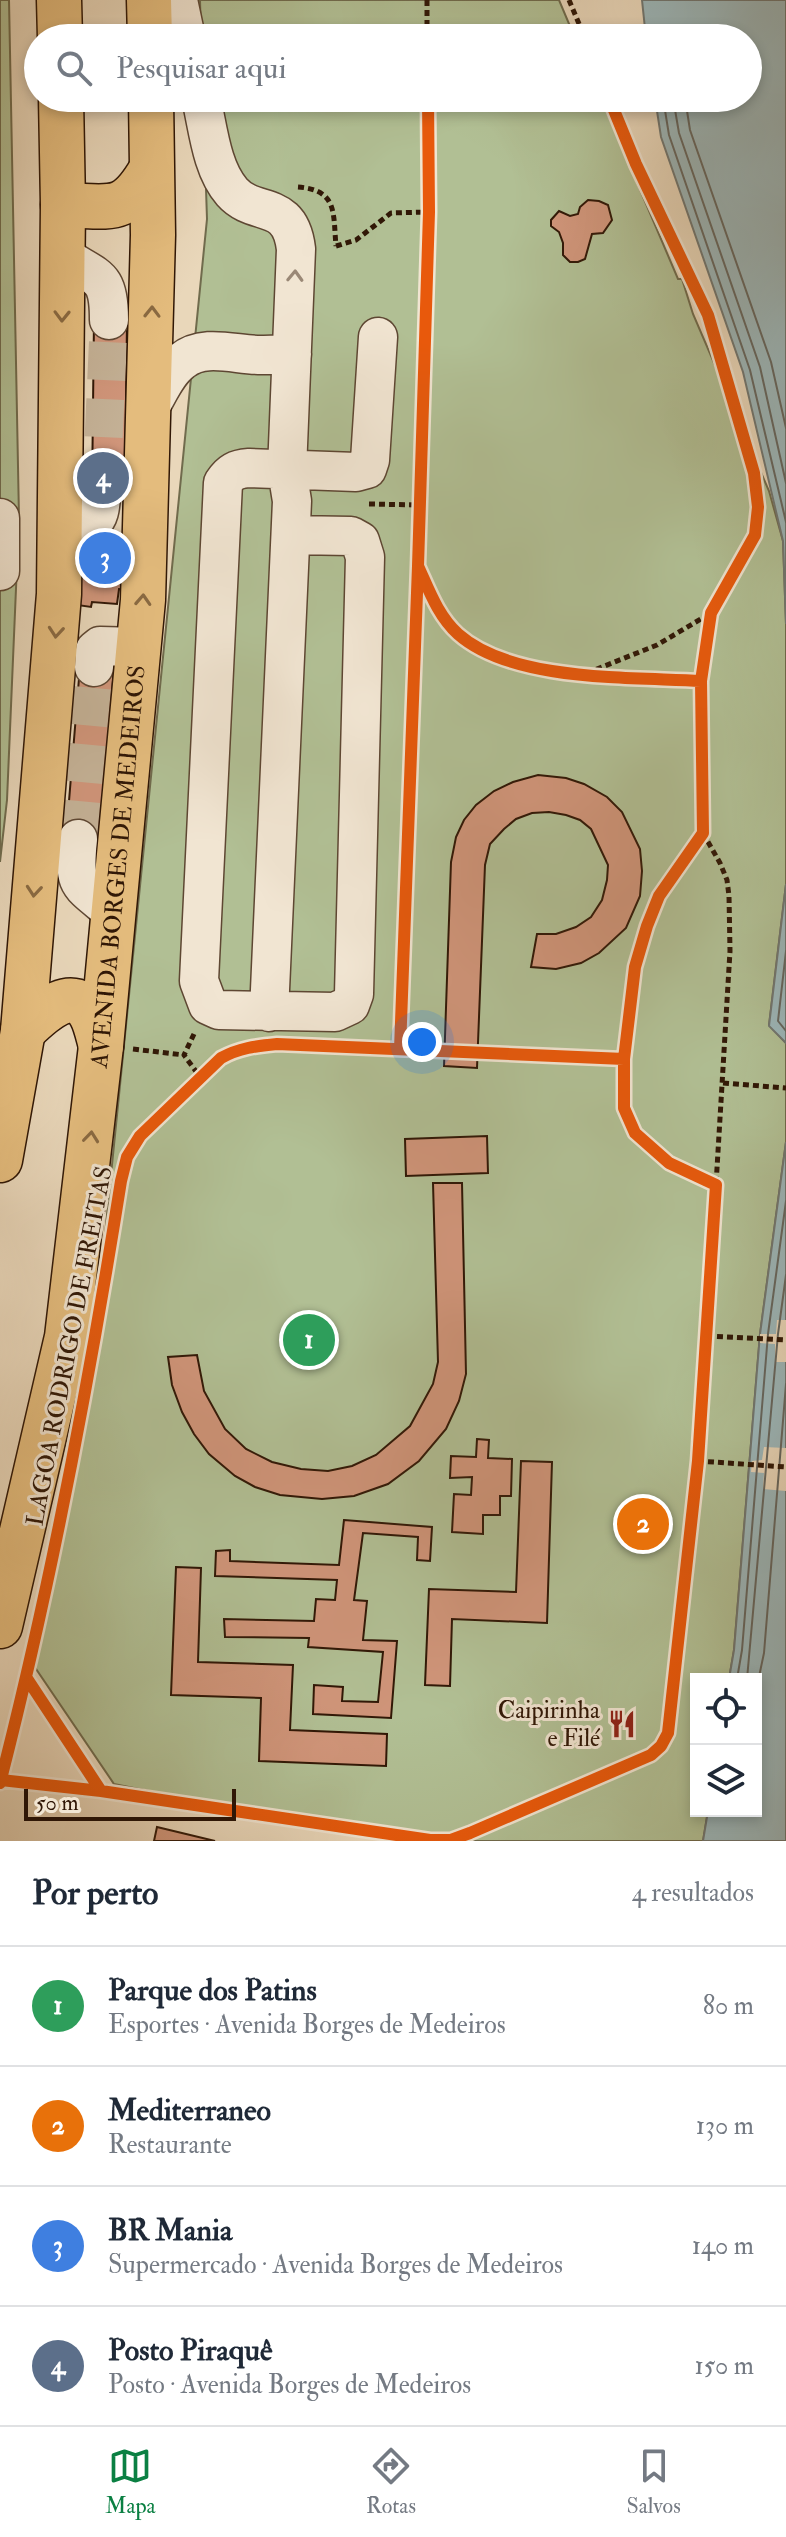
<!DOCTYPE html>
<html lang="pt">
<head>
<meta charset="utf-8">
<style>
  :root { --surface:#fff; --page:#f6f6f7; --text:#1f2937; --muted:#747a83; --line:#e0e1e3; --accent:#0b8043 }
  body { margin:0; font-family:"IM FELL Double Pica",serif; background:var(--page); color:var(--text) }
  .controls { position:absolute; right:24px; bottom:24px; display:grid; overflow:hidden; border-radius:0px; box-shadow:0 4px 12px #0003 }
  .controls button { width:72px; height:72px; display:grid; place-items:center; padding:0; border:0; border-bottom:2px solid var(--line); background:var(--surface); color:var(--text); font:40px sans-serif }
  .scale { position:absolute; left:24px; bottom:20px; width:212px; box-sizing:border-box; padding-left:8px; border:4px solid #301706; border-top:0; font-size:22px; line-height:28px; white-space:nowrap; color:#301706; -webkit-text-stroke:6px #f1e5d2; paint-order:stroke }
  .you { position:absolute; left:422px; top:1042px; width:28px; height:28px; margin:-20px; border:6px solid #fff; border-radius:50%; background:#1a73e8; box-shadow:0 0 0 12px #1a73e833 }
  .badge { display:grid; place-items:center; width:52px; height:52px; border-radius:50%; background:var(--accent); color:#fff; font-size:26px; font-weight:700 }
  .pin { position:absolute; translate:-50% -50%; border:4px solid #fff; box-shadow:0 2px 8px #0006 }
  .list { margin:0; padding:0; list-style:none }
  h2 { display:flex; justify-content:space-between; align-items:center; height:104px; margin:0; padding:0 32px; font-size:34px }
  h2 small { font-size:26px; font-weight:400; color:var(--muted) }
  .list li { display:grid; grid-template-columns:52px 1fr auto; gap:24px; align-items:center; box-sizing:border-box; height:120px; padding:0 32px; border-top:2px solid var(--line) }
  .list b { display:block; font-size:30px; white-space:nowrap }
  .list p { margin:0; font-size:26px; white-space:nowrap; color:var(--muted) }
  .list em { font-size:26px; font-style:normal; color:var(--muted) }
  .icon { flex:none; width:44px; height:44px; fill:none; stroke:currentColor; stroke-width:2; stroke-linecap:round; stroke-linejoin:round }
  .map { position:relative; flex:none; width:786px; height:1841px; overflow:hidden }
  .search { position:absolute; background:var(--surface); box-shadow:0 4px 12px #0003; left:24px; right:24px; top:24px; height:88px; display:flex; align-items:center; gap:20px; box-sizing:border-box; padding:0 28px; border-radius:44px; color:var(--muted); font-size:30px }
  .sheet { height:584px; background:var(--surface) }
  nav { display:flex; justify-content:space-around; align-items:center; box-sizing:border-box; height:112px; border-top:2px solid var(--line); background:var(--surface); font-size:22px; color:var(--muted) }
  nav a { display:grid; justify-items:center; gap:4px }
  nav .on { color:var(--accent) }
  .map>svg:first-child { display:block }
  .green { fill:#b1bf94; stroke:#706b4d; stroke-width:2 }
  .water { fill:#9cb7ba; stroke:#717772; stroke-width:2 }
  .pier { fill:#e9d7ba }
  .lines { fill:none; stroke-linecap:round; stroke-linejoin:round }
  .shore { stroke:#666760; stroke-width:2 }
  .building { fill:#d0957a; stroke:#301706; stroke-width:2 }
  .minor-tunnel { stroke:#c4b196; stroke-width:38; stroke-dasharray:38 19; stroke-linecap:butt }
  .minor-casing { stroke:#5e4733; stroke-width:41 }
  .highway-casing { stroke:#301706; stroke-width:47 }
  .path { stroke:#301706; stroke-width:5; stroke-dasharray:6 4; stroke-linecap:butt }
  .minor { stroke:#f1e5d2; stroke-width:38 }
  .highway { stroke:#e4bc7d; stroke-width:44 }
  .cycleway-casing { stroke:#f1e5d2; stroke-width:17 }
  .cycleway { stroke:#e8590c; stroke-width:12 }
  .oneway { stroke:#9a8876 }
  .oneway2 { stroke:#8a6a42 }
  .labels { text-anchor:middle; stroke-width:6; stroke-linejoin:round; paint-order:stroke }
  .street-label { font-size:24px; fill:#301706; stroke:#f1e5d2 }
  .poi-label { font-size:24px; fill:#301706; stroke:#f1e5d2; text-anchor:end }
</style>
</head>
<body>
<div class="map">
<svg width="786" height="1841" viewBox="0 0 786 1841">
  <rect width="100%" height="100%" fill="#e9d7ba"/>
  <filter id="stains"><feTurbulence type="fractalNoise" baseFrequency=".0025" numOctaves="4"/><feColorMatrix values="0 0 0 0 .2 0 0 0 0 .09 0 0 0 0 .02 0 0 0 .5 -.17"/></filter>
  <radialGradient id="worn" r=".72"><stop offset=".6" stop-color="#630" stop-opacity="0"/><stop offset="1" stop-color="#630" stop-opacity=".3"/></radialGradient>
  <path class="green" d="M0,0h9l10,518 -12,282 -7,62z
    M200,0h359l16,38h-374z
    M203,98h398l77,181h4l11,35 76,177 14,50 3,83v260l-17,141 17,18v99l-26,192 -26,316 -5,29h-33v132h12l-5,30h-308l-281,-57 -84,-124 63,-306 114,-1135z"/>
  <path class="water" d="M642,0h144v624l-3,-83 -40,-169 -82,-235 -6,-39h93v-60h-102z
    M786,884v159l-17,-17z
    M786,1142v699h-83l5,-30h48v-132h-27l5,-29 26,-316z"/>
  <path class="pier" d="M777,1320h9v42h-11v-18l-15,-1v-9h16z
    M764,1447l22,1v43l-23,-2 1,-16 -13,-1 1,-11 10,-1z"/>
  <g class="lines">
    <path class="shore" d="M663,98l6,37 81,235 36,152
      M673,98l6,35 81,234 26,116
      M685,98l5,32 81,232 15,66
      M786,951l-8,70 8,10
      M737,1679l5,-29 26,-316 18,-133
      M747,1679l31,-345 8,-59
      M756,1691l8,-38 22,-269"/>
  </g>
  <path class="building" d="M588,200l11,1 9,4 4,15 -9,13 -11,1 -7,25 -7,3h-8l-7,-7v-12l-4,-11 -8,-6v-6l8,-9 11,5 8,-2 2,-7z
    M94,320h33l-2,175 -33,-1z
    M118,559l16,1 -3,30 -12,-1 -2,15 -25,-2 -1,5 -14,-2 2,-29 12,1 2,-17 25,2z
    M80,666l34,2 -14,173 -34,-3z
    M538,775l28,3 18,6 23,13 15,15 18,37 2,22 -2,25 -14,32 -27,25 -18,10 -25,6 -25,-2 6,-33h19l20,-7 15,-10 11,-17 5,-20 1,-15 -17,-36 -11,-9 -14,-5 -17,-3 -17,1 -16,6 -12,10 -14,15 -5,21 -8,203 -33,-2 7,-204 5,-25 8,-17 12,-15 18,-14 19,-9z
    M487,1136l1,37 -82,3 -1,-37z
    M433,1183h29l4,191 -7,27 -13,28 -27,32 -31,23 -34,12 -32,3 -42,-4 -25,-8 -20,-11 -26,-22 -15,-20 -12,-22 -10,-27 -4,-28 29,-2 7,36 21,38 21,20 26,13 29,7 27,2 24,-5 24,-11 34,-29 23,-42 5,-22z
    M477,1439l12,1 -1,18 24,1 -1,37h-11v19h-17v19l-31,-2 2,-38 17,1 1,-18 -22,1 1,-22 25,1z
    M521,1461l31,1 -5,161 -95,-4 -2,67 -25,-1 4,-96 87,3z
    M344,1520l88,7 -2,34 -13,-1 1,-23 -55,-4 -9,67 13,1 -4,39 34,1 -6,77 -78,-4 1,-29 29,2 -1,14 36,1 5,-50 -75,-5 1,-9 -84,-1 -1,-18 90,2 2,-22 19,1 2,-20 -122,-4 1,-25 14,-1v11l109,4z
    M176,1567l25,1 -3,94 95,3 -3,65 97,4 -1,32 -127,-5 2,-63 -90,-3z
    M157,1827l58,14h-61z"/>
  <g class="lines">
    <path class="minor-tunnel" d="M101,494l8,-174
      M78,839l16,-172"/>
    <defs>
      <path id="minor" d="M178,0l8,38
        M201,98c7,29 10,70 31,94 23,26 58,6 64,57l-9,221 5,31 -23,511
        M63,256c35,23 46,18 46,64
        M150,407c9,-15 17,-35 32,-46 22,-18 53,-6 79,-6 10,0 21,-1 31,-1
        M0,518v53
        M60,526c30,-1 40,3 41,-32
        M291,535l60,1 9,5 5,16 -11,437 -4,11 -15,7 -116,-2 -11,-5 -9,-24 24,-498c7,-11 13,-14 26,-15l107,4 11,-3 3,-9 8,-123
        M94,667l1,-17 5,-4 39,1
        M78,839c-5,48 0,44 36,74"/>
      <g id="highway">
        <path d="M59,0l1,38"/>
        <path d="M149,0l1,38"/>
        <path d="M63,205c48,1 61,11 88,-35"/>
        <path d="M23,1031c17,-16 50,-50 68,-16 5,9 7,21 10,31"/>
        <path d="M0,1160l23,-129 36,-437 4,-389 -2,-107"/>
        <path id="s1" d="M0,1626l67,-289 34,-291 42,-446 10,-365 -2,-137"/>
      </g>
    </defs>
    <use href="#minor" class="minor-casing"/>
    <use href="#highway" class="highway-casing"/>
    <path class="path" d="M427,0v38
      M569,0l16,38
      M298,187c40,3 35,26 38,59
      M336,246l20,-6 35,-27 38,-1
      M369,504l50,1
      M418,566l11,-354 -1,-114
      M587,673l70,-28 54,-32
      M703,833l17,30 7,17 2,16 1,55 -14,234
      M194,1034l-10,21 16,22
      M338,1046l286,13
      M133,1049l51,6
      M400,1049l18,-483c11,24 20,50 40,68 54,48 173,43 243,47
      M723,1083l63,5
      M126,1161l14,-25 81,-78 15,-8 24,-4
      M707,1336l79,4
      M698,1461l88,6
      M26,1677l75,114 329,49h21l19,-7 181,-78 10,-9 7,-13 30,-272 18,-276 -47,-22 -34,-30 -11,-25v-49l11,-92 12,-41 12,-30 44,-63 -2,-152 10,-68 44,-78 3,-28 -4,-34 -46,-158 -72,-151 -27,-66
      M0,1783l34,-141"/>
    <use href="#minor" class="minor"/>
    <use href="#highway" class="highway"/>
    <defs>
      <path id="cycleway" d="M418,566l11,-354 -1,-114
        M400,1049l18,-483c11,24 20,50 40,68 54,48 173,43 243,47
        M26,1677l75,114 329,49h21l19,-7 181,-78 10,-9 7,-13 30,-272 18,-276 -47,-22 -34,-30 -11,-25v-49l11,-92 12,-41 12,-30 44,-63 -2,-152 10,-68 44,-78 3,-28 -4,-34 -46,-158 -72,-151 -27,-66
        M1,1780l100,11
        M0,1783c51,-198 89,-400 121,-602l6,-24 13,-21 81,-78c18,-10 35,-12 56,-14l347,15"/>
    </defs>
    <use href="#cycleway" class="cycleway-casing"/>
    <use href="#cycleway" class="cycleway"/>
  </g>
  <defs><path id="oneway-chevron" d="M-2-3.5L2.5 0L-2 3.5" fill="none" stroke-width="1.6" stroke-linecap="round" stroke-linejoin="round" transform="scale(2)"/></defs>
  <use class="oneway" href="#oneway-chevron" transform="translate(295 276) rotate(-88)"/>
  <g class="oneway2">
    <use href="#oneway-chevron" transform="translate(152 312) rotate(-89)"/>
    <use href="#oneway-chevron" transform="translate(62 316) rotate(91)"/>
    <use href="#oneway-chevron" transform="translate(143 600) rotate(-87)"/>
    <use href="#oneway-chevron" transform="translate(56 632) rotate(95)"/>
    <use href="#oneway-chevron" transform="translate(34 891) rotate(95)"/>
    <use href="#oneway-chevron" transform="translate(91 1137) rotate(-84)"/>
  </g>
  <defs>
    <symbol id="restaurant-bare" viewBox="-9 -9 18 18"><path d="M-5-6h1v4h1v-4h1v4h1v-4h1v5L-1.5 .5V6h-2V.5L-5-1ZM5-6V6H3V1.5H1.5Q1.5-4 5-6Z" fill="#8f2418" stroke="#f1e5d2" stroke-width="2.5" paint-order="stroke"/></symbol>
  </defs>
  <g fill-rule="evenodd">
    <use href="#restaurant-bare" x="602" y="1704" width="40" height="40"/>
  </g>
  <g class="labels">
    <g class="street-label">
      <text dy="8" stroke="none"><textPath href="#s1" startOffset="770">AVENIDA BORGES DE MEDEIROS</textPath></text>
      <text transform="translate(69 1346) rotate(-79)" y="8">LAGOA RODRIGO DE FREITAS</text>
    </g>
    <g class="poi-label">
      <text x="600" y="1718">Caipirinha<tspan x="600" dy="28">e Filé</tspan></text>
    </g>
  </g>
  <rect width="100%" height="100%" filter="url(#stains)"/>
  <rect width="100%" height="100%" fill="url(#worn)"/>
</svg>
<div class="controls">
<button><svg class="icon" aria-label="locate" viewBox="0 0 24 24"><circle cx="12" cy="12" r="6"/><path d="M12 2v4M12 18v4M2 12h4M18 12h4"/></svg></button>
<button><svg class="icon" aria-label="layers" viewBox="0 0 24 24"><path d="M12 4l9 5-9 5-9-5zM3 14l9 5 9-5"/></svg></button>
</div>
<div class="scale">50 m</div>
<div class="you"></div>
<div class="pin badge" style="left:309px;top:1340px;background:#2e9e5b">1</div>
<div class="pin badge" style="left:643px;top:1524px;background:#e8710a">2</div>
<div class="pin badge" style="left:105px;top:558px;background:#3f7fe0">3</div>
<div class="pin badge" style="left:103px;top:478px;background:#5c6f8a">4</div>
<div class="search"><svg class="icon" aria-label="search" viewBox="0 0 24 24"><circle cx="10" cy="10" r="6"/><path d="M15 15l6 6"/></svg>Pesquisar aqui</div>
</div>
<section class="sheet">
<h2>Por perto<small>4 resultados</small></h2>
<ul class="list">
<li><span class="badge" style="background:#2e9e5b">1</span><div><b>Parque dos Patins</b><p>Esportes · Avenida Borges de Medeiros</p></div><em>80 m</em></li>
<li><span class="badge" style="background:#e8710a">2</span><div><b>Mediterraneo</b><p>Restaurante</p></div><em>130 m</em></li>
<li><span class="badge" style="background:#3f7fe0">3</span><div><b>BR Mania</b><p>Supermercado · Avenida Borges de Medeiros</p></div><em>140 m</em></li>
<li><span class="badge" style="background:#5c6f8a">4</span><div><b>Posto Piraquê</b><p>Posto · Avenida Borges de Medeiros</p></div><em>150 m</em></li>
</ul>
</section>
<nav>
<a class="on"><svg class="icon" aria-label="map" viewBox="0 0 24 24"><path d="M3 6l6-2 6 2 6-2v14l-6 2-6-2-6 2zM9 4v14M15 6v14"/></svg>Mapa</a>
<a><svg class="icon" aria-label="directions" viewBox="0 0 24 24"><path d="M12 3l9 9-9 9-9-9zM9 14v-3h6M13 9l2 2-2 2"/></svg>Rotas</a>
<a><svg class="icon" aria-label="saved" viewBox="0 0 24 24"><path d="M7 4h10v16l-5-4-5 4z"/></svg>Salvos</a>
</nav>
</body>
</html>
